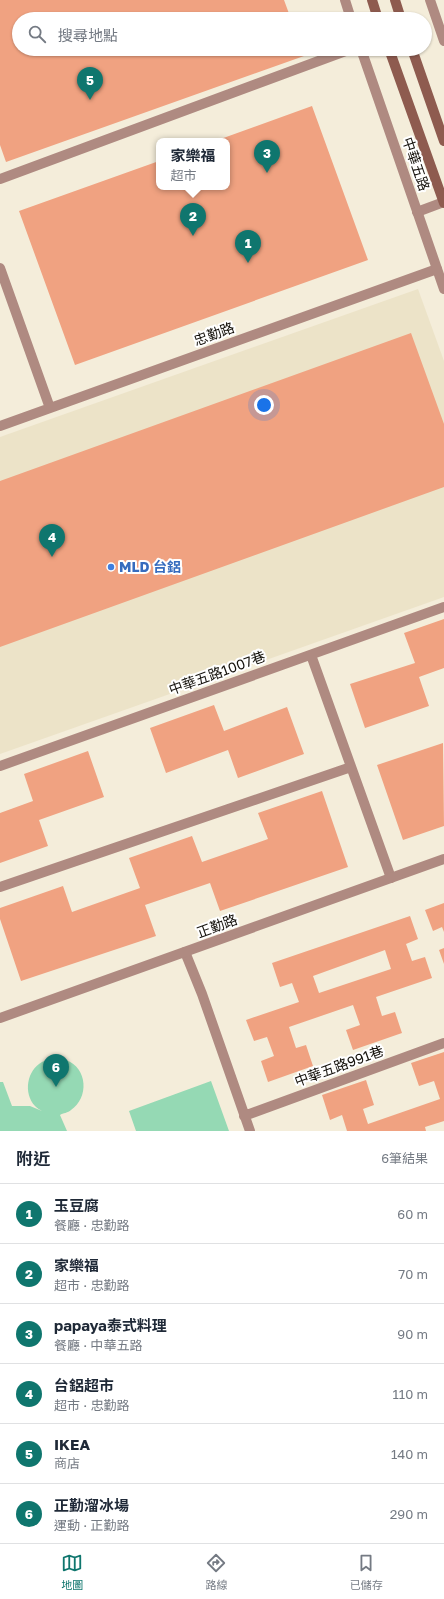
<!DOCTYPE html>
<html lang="zh-TW">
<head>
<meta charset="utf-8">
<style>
  :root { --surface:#fff; --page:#f6f6f7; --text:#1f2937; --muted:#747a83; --line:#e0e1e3; --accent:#0f766e }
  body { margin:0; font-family:"Golos Text","Noto Sans TC",sans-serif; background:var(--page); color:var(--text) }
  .you { position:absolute; left:264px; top:405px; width:14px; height:14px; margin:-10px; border:3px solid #fff; border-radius:50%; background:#1a73e8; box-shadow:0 0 0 6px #1a73e833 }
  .badge { display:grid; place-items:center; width:26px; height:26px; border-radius:50%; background:var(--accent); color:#fff; font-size:13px; font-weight:700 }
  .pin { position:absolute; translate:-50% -33px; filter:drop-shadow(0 1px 2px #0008) }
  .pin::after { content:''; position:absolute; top:21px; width:14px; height:12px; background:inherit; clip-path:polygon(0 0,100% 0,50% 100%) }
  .popup { position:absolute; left:156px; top:138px; width:74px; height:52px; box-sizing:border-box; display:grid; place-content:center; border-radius:8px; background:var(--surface); filter:drop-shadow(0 1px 3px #0005); font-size:13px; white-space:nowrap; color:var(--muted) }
  .popup b { font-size:15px; color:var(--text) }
  .popup::after { content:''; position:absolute; left:50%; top:100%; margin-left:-8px; border:8px solid transparent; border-top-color:var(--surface) }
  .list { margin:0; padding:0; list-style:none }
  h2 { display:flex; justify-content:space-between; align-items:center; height:52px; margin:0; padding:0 16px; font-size:17px }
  h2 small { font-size:13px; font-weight:400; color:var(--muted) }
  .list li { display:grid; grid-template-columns:26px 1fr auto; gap:12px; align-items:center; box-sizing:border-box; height:60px; padding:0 16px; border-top:1px solid var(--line) }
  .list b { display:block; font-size:15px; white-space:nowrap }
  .list p { margin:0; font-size:13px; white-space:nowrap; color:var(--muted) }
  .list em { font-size:13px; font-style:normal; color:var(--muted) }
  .icon { flex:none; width:22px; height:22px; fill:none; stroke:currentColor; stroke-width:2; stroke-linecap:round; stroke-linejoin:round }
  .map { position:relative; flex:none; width:444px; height:1131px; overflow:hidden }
  .search { position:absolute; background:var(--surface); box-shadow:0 1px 3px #0004; left:12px; right:12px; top:12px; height:44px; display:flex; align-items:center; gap:10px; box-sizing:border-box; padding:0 14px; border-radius:22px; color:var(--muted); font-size:15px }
  .sheet { height:412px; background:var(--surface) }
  nav { display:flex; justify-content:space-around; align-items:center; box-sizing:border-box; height:56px; border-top:1px solid var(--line); background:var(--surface); font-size:11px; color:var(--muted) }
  nav a { display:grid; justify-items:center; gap:2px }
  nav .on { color:var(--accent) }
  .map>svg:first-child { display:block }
  .built { fill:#ece3c8 }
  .green { fill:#95d9b4 }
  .building { fill:#f0a281; fill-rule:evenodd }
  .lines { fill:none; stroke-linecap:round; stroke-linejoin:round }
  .service { stroke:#af8a81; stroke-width:10 }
  .minor { stroke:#af8a81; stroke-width:10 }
  .tertiary { stroke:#af8a81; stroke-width:10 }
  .secondary { stroke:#8e5b4f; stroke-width:10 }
  .shop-dot { fill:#3f7fe0; stroke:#fff; stroke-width:1.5 }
  .labels { text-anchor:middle; stroke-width:4; stroke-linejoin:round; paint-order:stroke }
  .street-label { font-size:14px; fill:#15120c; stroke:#fff }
  .shop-label { font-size:14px; font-weight:bold; fill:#366cbe; stroke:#fff; text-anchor:start }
</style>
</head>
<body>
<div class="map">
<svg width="444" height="1131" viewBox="0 0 444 1131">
  <rect width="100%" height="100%" fill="#f4edda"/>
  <path class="built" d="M418,289l26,72v236l-444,157v-317z"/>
  <path class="green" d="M54,1058c4,1 9,1 12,2 22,8 23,38 5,50 -3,3 -8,3 -11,5l7,16h-67v-49h3l9,24h18l12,5c-2,-1 -5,-3 -7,-5 -12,-13 -8,-36 7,-44 3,-2 8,-3 12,-4z
    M211,1081l18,50h-93l-7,-20z"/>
  <path class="building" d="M0,0h284l7,19h-272v30h282l3,7 -298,106 -6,-17z
    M312,106l56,154 -293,105 -56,-154 140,-50v26h68v-46h-12z
    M411,333l33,91v63l-444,160v-166z
    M444,619v49l-25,9 10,29 -64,22 -15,-44 65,-21 -11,-30z
    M214,705l10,26 63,-24 17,47 -66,24 -10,-28 -62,23 -16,-45z
    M443,743l1,83 -41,14 -26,-75z
    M88,751l16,46 -65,23 9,26 -48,17v-50l33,-12 -9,-27z
    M322,791l26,76 -128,44 -10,-28 -65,22 11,31 -135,45 -21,-62v-11l63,-22 9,26 68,-24 -11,-30 63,-22 10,26 66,-23 -10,-26z
    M444,903v29l-2,-5 -9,4 -8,-21z
    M410,916l8,23 -12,5 6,17 13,-4 7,21 -56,19 6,19 13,-4 7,21 -49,17 -7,-20 14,-5 -7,-20 -64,22 7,21 10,-3 7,21 -45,16 -7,-21 13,-5 -7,-19 -13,4 -8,-21 53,-18 -7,-19 -12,4 -8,-24zM385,950l6,19 -72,24 -6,-17z
    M444,948v16l-5,-14z
    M444,1052v69l-19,6 1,4h-79l-5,-16 -12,5 -8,-25 44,-15 8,25 -11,4 5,15 72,-25 -6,-18 -15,5 -8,-23z"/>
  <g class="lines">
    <path class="service" d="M0,179l351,-130
      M417,212l27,-10
      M311,655l80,223
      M0,766l444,-159
      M0,887l351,-120
      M185,952l17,42 48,137
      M244,1116l200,-73"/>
    <path class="minor" d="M0,268l50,140
      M0,426l437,-157
      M0,1018l444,-159"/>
    <path class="tertiary" d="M345,0l6,19
      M430,0l14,41
      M361,49l83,240"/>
    <path class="secondary" d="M372,0l6,19
      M395,0l6,19
      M389,49l55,154
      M412,49l32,92"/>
  </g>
  <circle class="shop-dot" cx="111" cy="567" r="4"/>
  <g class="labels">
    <g class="street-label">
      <text transform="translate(416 164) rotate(71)" y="5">中華五路</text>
      <text transform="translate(214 334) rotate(-20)" y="5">忠勤路</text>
      <text transform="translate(217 673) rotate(-20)" y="5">中華五路1007巷</text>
      <text transform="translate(217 926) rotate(-20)" y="5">正勤路</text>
      <text transform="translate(339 1066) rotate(-20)" y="5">中華五路991巷</text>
    </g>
    <g class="shop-label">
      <text x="119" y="572">MLD 台鋁</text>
    </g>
  </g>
</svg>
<div class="you"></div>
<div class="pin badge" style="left:248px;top:263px">1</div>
<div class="pin badge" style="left:193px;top:236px">2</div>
<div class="popup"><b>家樂福</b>超市</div>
<div class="pin badge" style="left:267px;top:173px">3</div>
<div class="pin badge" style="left:52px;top:557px">4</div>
<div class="pin badge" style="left:90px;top:100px">5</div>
<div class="pin badge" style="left:56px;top:1087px">6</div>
<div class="search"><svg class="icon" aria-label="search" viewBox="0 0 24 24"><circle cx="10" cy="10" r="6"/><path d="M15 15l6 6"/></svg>搜尋地點</div>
</div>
<section class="sheet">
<h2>附近<small>6筆結果</small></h2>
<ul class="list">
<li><span class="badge">1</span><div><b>玉豆腐</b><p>餐廳 · 忠勤路</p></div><em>60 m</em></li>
<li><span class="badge">2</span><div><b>家樂福</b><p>超市 · 忠勤路</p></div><em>70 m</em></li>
<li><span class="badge">3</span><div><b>papaya泰式料理</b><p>餐廳 · 中華五路</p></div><em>90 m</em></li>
<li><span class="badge">4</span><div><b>台鋁超市</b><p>超市 · 忠勤路</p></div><em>110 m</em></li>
<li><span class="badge">5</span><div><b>IKEA</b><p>商店</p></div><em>140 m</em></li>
<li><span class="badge">6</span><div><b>正勤溜冰場</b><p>運動 · 正勤路</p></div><em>290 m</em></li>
</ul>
</section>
<nav>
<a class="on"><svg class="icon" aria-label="map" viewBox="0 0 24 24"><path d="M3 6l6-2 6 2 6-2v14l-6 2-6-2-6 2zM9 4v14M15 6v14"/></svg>地圖</a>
<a><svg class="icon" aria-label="directions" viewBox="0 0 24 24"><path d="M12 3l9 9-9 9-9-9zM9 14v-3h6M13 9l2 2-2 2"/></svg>路線</a>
<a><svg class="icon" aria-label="saved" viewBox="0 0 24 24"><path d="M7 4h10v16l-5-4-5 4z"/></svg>已儲存</a>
</nav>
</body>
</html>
